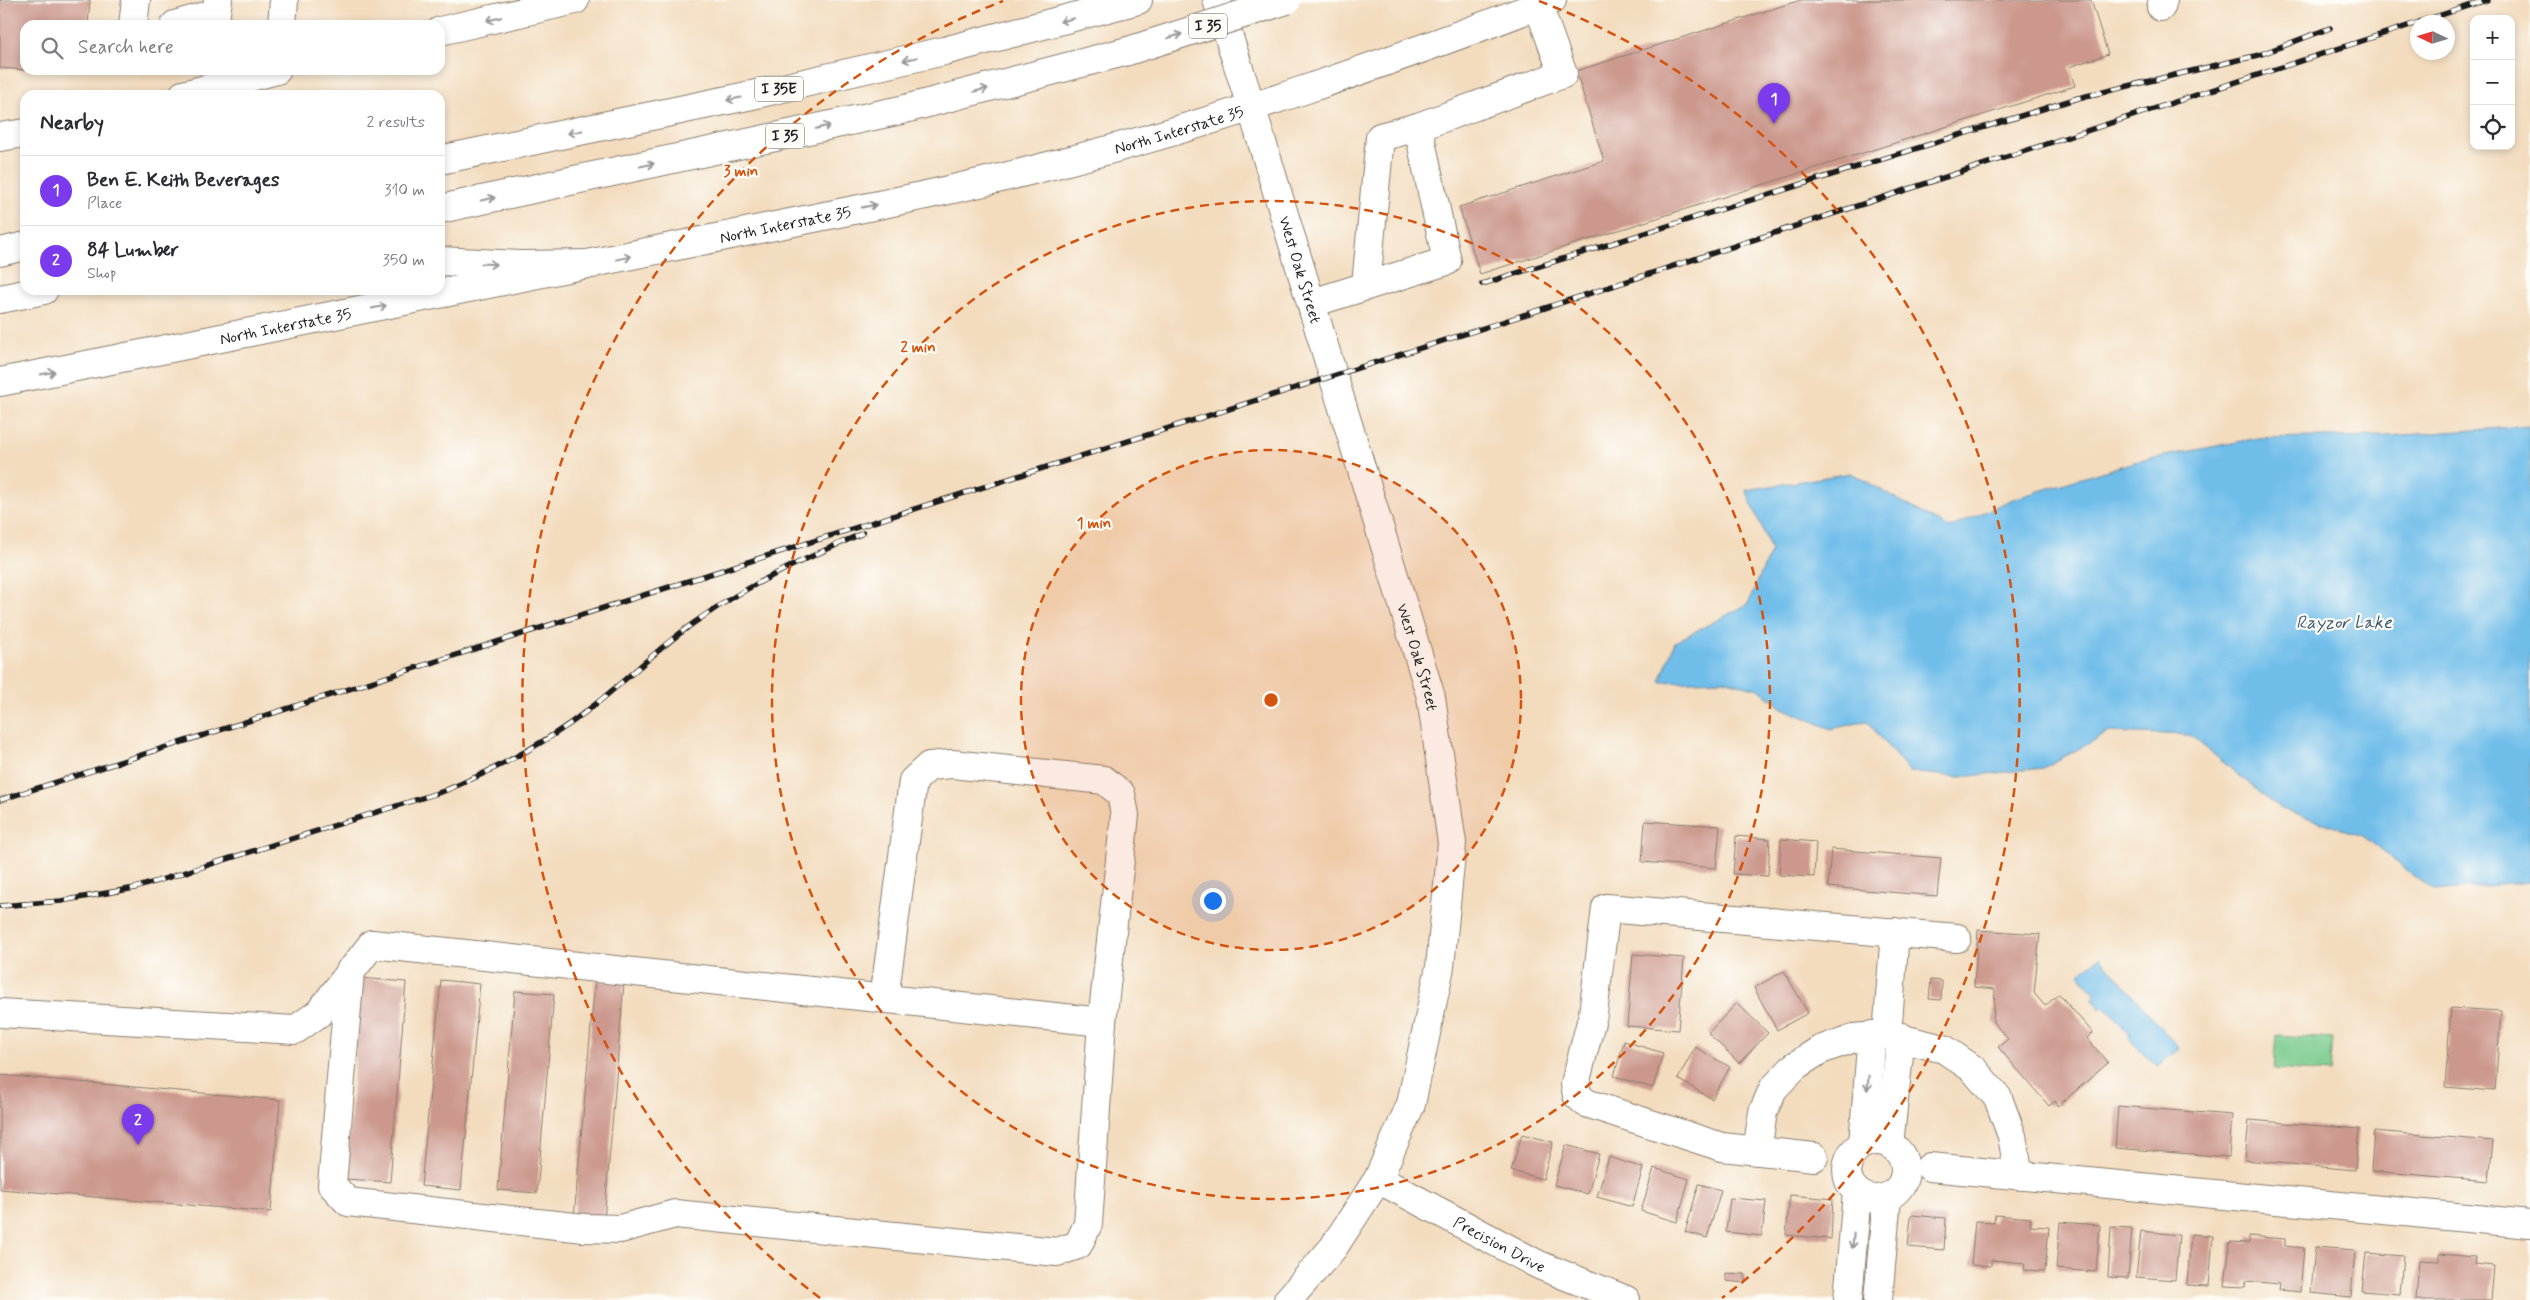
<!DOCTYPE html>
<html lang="en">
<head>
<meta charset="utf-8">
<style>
  :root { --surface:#fff; --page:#f7f7f7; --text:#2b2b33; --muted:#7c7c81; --line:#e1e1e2; --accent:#7c3aed }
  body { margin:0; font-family:Mynerve,sans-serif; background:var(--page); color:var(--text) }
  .controls { position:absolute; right:15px; top:15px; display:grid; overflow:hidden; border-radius:10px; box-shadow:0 2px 8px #0003 }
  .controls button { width:45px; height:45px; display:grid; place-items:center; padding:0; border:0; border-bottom:1px solid var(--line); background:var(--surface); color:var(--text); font:25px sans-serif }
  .compass { position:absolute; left:2410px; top:15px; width:45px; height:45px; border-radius:50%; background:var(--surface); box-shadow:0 2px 8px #0003; rotate:274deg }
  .you { position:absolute; left:1212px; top:900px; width:18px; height:18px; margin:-12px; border:4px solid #fff; border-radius:50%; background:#1a73e8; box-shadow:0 0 0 8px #1a73e833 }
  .badge { display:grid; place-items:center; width:32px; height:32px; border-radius:50%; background:var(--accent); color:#fff; font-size:16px; font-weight:700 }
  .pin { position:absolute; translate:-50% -41px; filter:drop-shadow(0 1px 2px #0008) }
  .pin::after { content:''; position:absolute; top:26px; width:18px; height:15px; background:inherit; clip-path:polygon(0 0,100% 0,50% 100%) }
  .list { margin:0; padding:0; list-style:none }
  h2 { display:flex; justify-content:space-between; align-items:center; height:65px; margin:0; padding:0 20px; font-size:21px }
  h2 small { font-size:16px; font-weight:400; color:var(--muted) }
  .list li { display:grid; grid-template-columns:32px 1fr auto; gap:15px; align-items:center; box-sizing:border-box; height:70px; padding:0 20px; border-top:1px solid var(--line) }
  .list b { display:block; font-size:19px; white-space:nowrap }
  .list p { margin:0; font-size:16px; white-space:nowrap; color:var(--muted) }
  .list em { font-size:16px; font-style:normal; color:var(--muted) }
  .icon { flex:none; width:28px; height:28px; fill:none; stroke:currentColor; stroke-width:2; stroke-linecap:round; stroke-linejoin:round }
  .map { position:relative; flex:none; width:2530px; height:1300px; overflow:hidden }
  .search { position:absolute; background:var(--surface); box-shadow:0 2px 8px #0003; left:20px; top:20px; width:425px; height:55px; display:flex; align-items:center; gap:12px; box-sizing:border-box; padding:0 18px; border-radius:15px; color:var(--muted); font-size:19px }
  .panel { position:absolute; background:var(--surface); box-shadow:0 2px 8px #0003; left:20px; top:90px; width:425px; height:205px; border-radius:15px }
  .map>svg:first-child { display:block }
  .green { fill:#78ca8c; stroke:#4a7354 }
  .water { fill:#70bdea; stroke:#466c83 }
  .building { fill:#cc988d }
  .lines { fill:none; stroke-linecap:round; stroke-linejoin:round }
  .minor-casing { stroke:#887c6d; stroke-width:30 }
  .major-casing { stroke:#887c6d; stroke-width:30 }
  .highway-casing { stroke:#887c6d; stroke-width:30 }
  .minor { stroke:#fff; stroke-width:28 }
  .major { stroke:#fff; stroke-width:28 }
  .highway { stroke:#fff; stroke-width:28 }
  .rail-casing { stroke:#1c1c1c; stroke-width:5.5 }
  .rail { stroke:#fdfcf7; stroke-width:4; stroke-dasharray:11; stroke-linecap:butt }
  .highway-bridge-casing { stroke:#887c6d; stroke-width:30; stroke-linecap:butt }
  .highway-bridge { stroke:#fff; stroke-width:28 }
  .oneway { stroke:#999 }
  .ring { fill:none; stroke:#d4530e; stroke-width:2.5; stroke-dasharray:9 6 }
  .labels { text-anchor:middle; stroke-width:4.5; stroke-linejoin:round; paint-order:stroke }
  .shield { fill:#fdfcf7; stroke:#605f5e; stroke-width:1 }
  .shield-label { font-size:15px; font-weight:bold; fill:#1c1c1c }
  .street-label { font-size:16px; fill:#1c1c1c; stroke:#fdfcf7 }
  .water-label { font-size:18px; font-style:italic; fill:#3e5c6e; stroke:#fdfcf7 }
  .centre { fill:#d4530e; stroke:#fdfcf7; stroke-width:2.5 }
  .ring-label { font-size:15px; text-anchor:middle; font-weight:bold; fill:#d4530e; stroke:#fdfcf7; stroke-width:4.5; stroke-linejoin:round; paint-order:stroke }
</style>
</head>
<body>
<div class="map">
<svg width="2530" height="1300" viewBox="0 0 2530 1300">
  <rect width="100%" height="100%" fill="#fdfcf7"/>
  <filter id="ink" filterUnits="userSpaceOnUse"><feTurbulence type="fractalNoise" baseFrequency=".02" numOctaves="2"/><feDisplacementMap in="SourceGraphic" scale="10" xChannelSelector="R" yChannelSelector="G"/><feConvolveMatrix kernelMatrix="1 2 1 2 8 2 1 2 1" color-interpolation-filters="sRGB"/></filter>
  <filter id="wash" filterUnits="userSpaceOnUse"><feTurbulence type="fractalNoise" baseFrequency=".0096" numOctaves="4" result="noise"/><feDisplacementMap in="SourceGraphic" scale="20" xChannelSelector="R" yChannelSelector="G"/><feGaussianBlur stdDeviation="1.12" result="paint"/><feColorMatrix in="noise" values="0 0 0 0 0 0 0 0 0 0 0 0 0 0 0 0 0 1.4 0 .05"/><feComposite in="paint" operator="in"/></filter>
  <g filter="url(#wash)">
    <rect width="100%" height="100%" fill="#f3dcbe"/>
    <path class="green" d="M2277,1035l56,4 -3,34 -56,-4z"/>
    <path class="water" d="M2530,426v456l-96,9 -71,-55 -84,-28 -89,-73 -80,-3 -67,36 -83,9 -51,-5 -42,-51 -36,8 -49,-21 -23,-19 -36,-9 -63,2 15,-40 73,-38 23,-54 -25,-60 105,-17 98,55 64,-29 121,-37 124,-24 131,-2z
      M2100,957l79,92 -22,17 -29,-28 2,-3 -25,-29 -4,3 -9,-11 3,-3 -16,-21z"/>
    <g id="blocks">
      <path class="building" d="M0,0h90l-2,25h-63v45l-25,-2z
        M1801,0h290l17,54 -39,13 6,19 -595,188 -21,-67 145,-46 -28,-90z
        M1645,821l75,5 -4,42 -74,-6z
        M1736,836l34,3 -2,37 -35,-2z
        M1781,839l35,3 -2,35 -35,-2z
        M1831,849l110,9 -4,38 -109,-9z
        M1978,930l62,4 -6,59 11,13 14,-12 34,39 -6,5 21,25 -50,43 -3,-5 -6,5 -51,-59 10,-8 -15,-17 2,-33 -21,-2z
        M1633,954l51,4 -6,72 -51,-4z
        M1784,971l24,42 -31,17 -23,-42z
        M361,978l45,4 -16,200 -44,-3z
        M441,980l39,4 -19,206 -40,-4z
        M1931,980l11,1 -1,19 -12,-1z
        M595,981l29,2 -20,238 -30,-3z
        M515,991l39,3 -17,199 -39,-3z
        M1737,1003l31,30 -29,30 -31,-30z
        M2451,1008l50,3 -6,80 -50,-4z
        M1624,1041l39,12 -10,35 -39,-12z
        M1695,1047l35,20 -18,32 -34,-20z
        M0,1075l280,25 -9,112 -271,-23z
        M2118,1106l114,9 -3,42 -114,-9z
        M2249,1120l110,9 -4,41 -110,-10z
        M2374,1131l119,10 -4,40 -118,-10z
        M1522,1134l31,8 -10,37 -32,-8z
        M1566,1145l33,9 -11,40 -34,-9z
        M1609,1157l34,11 -11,39 -35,-10z
        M1654,1168l35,11 -12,43 -36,-11z
        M1699,1184l22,6 -14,48 -22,-6z
        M1790,1195l43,4 -2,40 -45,-4z
        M1730,1198l36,3 -4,35 -36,-4z
        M1911,1215l35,3 -2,32 -36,-3z
        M1995,1215l36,3 -1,8 19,1 -4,44 -21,-1 1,-7 -34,-3v6l-20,-1 4,-44 19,1z
        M2060,1222l40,3 -4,47 -40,-3z
        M2111,1227l21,1 -4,50 -20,-1z
        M2141,1231l38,4 -4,45 -39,-3z
        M2191,1234l22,2 -4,50 -22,-1z
        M2249,1236l36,3v7l19,2 -4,44 -21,-2 1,-6 -34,-3 -1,6 -20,-1 5,-44 19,1z
        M2315,1247l40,3 -4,47 -40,-4z
        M2366,1253l37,3 -3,38 -38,-3z
        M2439,1254l37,3 -1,7 19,2 -3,34h-75l3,-40 20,1z
        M1726,1273l19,1v9l-19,-2z"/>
    </g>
  </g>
  <g filter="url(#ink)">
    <use href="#blocks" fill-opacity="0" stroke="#887c6d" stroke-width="1"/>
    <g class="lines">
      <defs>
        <g id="minor">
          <path d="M2161,7l2,-7"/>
          <path d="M133,25l3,-25"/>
          <path d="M175,25l41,-12 2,-13"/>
          <path d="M282,25l2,-25"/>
          <path id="s1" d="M1251,106l180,591 21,146 -12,124 -29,137 -33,75 -45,69 -45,52"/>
          <path d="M1366,285l14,-148 38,-10"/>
          <path d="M1312,303l135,-42 -29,-134 145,-53 -25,-69"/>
          <path d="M350,971l-18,214 16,17 236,26 36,1 55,-15 382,38 21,-7 10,-21 14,-202 23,-207 -4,-21 -17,-14 -152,-16 -23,2 -16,15 -29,218"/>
          <path d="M0,1013l295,17 24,-17 53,-69 730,78"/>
          <path d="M1887,1035l8,-103"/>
          <circle cx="1876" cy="1170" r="29"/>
          <path d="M1863,1144l9,-109"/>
          <path d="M1889,1144l12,-107"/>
          <path d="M1757,1151l6,-39 10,-23 22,-23 25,-16 34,-12 33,-3 57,14 29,20 25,29 14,38 7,40"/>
          <path d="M1814,1157l-92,-10 -136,-44 -9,-8 -2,-11 18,-70 13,-106 351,30"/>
          <path d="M1930,1167l600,57"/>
          <path id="s2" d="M1378,1179l161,86 87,35"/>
          <path d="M1848,1300l9,-108"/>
          <path d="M1878,1300l9,-103"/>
        </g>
        <g id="major">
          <path d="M1217,0l34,106"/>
          <path d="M440,31l135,-31"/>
          <path d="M183,95l94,-25"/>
          <path d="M0,137l25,-4"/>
          <path id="s3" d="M0,382c242,-48 484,-95 726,-146 110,-23 221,-43 330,-72 168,-43 334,-102 496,-164"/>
        </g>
        <path id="highway" d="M440,160l312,-65 192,-44 194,-51
          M440,209l461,-99 227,-59
          M0,252l25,-6
          M440,261l80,4 72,-1
          M0,299l44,-9"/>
      </defs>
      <use href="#minor" class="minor-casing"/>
      <use href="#major" class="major-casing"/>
      <use href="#highway" class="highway-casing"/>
      <use href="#minor" class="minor"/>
      <use href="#major" class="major"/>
      <use href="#highway" class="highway"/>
      <defs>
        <path id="rail" d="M1482,284l596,-186 181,-43 71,-27
          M0,800l1499,-477 988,-323
          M0,906l61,-5 74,-13 309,-97c53,-22 103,-48 148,-84 37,-29 70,-63 109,-89 50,-35 106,-60 162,-85"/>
      </defs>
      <use href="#rail" class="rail-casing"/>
      <use href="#rail" class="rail"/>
      <defs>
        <path id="highway-bridge" d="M1128,51l159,-51"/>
      </defs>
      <use href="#highway-bridge" class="highway-bridge-casing"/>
      <use href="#highway-bridge" class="highway-bridge"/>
    </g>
    <defs><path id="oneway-shaft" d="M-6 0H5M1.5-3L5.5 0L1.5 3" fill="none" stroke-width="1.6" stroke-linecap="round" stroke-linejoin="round" transform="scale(1.25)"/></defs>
    <g class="oneway">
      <use href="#oneway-shaft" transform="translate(494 19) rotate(167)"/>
      <use href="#oneway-shaft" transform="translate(1067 20) rotate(166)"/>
      <use href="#oneway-shaft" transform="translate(1175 36) rotate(-17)"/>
      <use href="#oneway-shaft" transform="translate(910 59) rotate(167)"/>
      <use href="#oneway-shaft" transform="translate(981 90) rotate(-14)"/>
      <use href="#oneway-shaft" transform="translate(734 99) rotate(168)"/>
      <use href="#oneway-shaft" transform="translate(823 127) rotate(-13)"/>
      <use href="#oneway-shaft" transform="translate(575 132) rotate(168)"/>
      <use href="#oneway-shaft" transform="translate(647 165) rotate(-12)"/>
      <use href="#oneway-shaft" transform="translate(488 199) rotate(-12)"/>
      <use href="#oneway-shaft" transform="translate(869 206) rotate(-12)"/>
      <use href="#oneway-shaft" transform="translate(624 258) rotate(-12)"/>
      <use href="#oneway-shaft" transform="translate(489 264) rotate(3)"/>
      <use href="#oneway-shaft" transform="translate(379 307) rotate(-11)"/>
      <use href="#oneway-shaft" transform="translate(48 373) rotate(-11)"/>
      <use href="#oneway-shaft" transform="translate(1868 1083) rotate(95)"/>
      <use href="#oneway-shaft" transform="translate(1853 1241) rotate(95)"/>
    </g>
  </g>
  <circle cx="1271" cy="700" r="250" fill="#d4530e" fill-opacity=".12"/>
  <g class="ring">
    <circle cx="1271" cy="700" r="250"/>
    <circle cx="1271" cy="700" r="499"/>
    <path d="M820 1298A749 749 0 0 1 1003 1M1539 1A749 749 0 0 1 1722 1298"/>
  </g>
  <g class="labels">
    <g class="shield">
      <rect x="1189" y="13.5" width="38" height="25" rx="4"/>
      <rect x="755" y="76.5" width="48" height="25" rx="4"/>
      <rect x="766" y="123.5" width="38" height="25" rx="4"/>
    </g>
    <g class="shield-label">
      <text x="1208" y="31">I 35</text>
      <text x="779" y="94">I 35E</text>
      <text x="785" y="141">I 35</text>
    </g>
    <g class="street-label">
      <text dy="6" stroke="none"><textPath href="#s3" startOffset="1206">North Interstate 35</textPath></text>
      <text dy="6" stroke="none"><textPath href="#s3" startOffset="801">North Interstate 35</textPath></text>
      <text dy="6" stroke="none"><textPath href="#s1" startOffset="171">West Oak Street</textPath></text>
      <text dy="6" stroke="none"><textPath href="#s3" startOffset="291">North Interstate 35</textPath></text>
      <text dy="6" stroke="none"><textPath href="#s1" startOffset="576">West Oak Street</textPath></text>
      <text dy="6" stroke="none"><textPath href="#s2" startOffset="138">Precision Drive</textPath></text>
    </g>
    <g class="water-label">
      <text x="2344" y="628">Rayzor Lake</text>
    </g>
  </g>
  <circle cx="1271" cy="700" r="8" class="centre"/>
  <g class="ring-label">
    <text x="741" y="176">3 min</text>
    <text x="918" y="352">2 min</text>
    <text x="1094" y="528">1 min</text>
  </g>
</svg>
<div class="controls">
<button>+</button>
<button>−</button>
<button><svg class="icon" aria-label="locate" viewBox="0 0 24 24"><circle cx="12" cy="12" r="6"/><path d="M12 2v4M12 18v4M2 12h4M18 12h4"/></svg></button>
</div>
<svg class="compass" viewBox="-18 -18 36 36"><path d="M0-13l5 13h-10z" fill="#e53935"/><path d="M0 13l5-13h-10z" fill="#7c7c81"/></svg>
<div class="you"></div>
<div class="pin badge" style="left:1774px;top:124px">1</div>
<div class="pin badge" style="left:138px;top:1145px">2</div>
<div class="search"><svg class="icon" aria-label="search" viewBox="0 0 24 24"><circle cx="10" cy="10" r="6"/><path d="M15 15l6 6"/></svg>Search here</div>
<section class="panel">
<h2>Nearby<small>2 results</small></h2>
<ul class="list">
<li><span class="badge">1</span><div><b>Ben E. Keith Beverages</b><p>Place</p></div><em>310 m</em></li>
<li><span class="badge">2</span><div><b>84 Lumber</b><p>Shop</p></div><em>350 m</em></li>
</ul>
</section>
</div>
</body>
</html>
